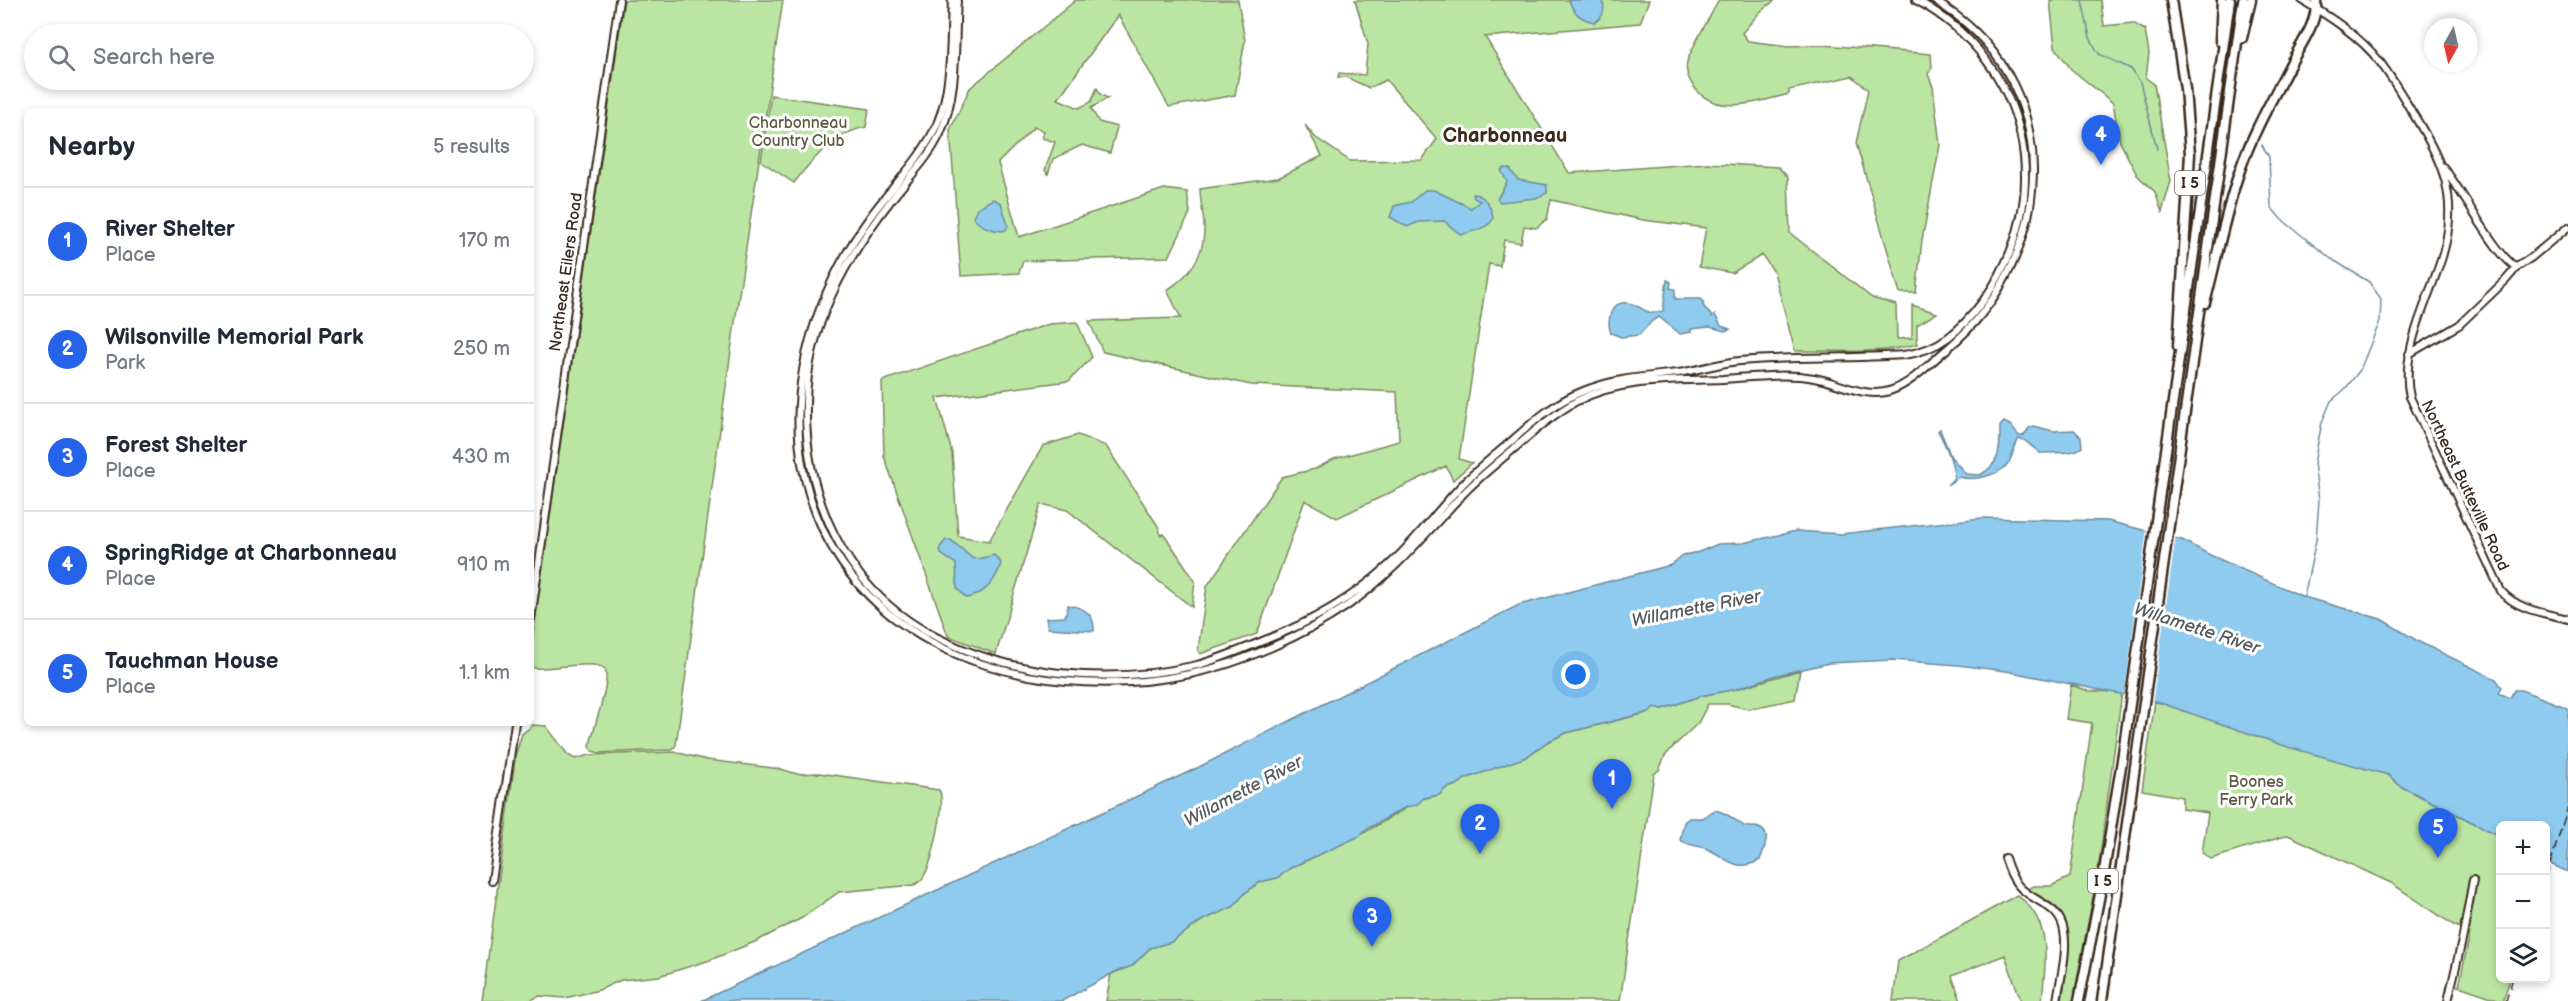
<!DOCTYPE html>
<html lang="en">
<head>
<meta charset="utf-8">
<style>
  :root { --surface:#fff; --page:#f6f6f7; --text:#1f2937; --muted:#747a83; --line:#e0e1e3; --accent:#2563eb }
  body { margin:0; font-family:"Balsamiq Sans",sans-serif; background:var(--page); color:var(--text) }
  .controls { position:absolute; right:18px; bottom:18px; display:grid; overflow:hidden; border-radius:9px; box-shadow:0 3px 9px #0003 }
  .controls button { width:54px; height:54px; display:grid; place-items:center; padding:0; border:0; border-bottom:2px solid var(--line); background:var(--surface); color:var(--text); font:30px sans-serif }
  .compass { position:absolute; left:2424px; top:18px; width:54px; height:54px; border-radius:50%; background:var(--surface); box-shadow:0 3px 9px #0003; rotate:188deg }
  .you { position:absolute; left:1576px; top:675px; width:21px; height:21px; margin:-15px; border:4px solid #fff; border-radius:50%; background:#1a73e8; box-shadow:0 0 0 9px #1a73e833 }
  .badge { display:grid; place-items:center; width:39px; height:39px; border-radius:50%; background:var(--accent); color:#fff; font-size:20px; font-weight:700 }
  .pin { position:absolute; translate:-50% -50px; filter:drop-shadow(0 2px 3px #0008) }
  .pin::after { content:''; position:absolute; top:32px; width:21px; height:18px; background:inherit; clip-path:polygon(0 0,100% 0,50% 100%) }
  .list { margin:0; padding:0; list-style:none }
  h2 { display:flex; justify-content:space-between; align-items:center; height:78px; margin:0; padding:0 24px; font-size:26px }
  h2 small { font-size:20px; font-weight:400; color:var(--muted) }
  .list li { display:grid; grid-template-columns:39px 1fr auto; gap:18px; align-items:center; box-sizing:border-box; height:108px; padding:0 24px; border-top:2px solid var(--line) }
  .list b { display:block; font-size:22px; white-space:nowrap }
  .list p { margin:0; font-size:20px; white-space:nowrap; color:var(--muted) }
  .list em { font-size:20px; font-style:normal; color:var(--muted) }
  .icon { flex:none; width:33px; height:33px; fill:none; stroke:currentColor; stroke-width:2; stroke-linecap:round; stroke-linejoin:round }
  .map { position:relative; flex:none; width:2568px; height:1001px; overflow:hidden }
  .search { position:absolute; background:var(--surface); box-shadow:0 3px 9px #0003; left:24px; top:24px; width:510px; height:66px; display:flex; align-items:center; gap:15px; box-sizing:border-box; padding:0 21px; border-radius:33px; color:var(--muted); font-size:22px }
  .panel { position:absolute; background:var(--surface); box-shadow:0 3px 9px #0003; left:24px; top:108px; width:510px; height:618px; border-radius:9px }
  .map>svg:first-child { display:block }
  .green { fill:#bbe5a2; stroke:#7b8860; stroke-width:1.5 }
  .water { fill:#8fcbef; stroke:#6d8b9b; stroke-width:1.5 }
  .pier { fill:#fff }
  .lines { fill:none; stroke-linecap:round; stroke-linejoin:round }
  .stream { stroke:#6d8b9b; stroke-width:1.5 }
  .secondary-casing { stroke:#3b2a1e; stroke-width:10 }
  .highway-casing { stroke:#3b2a1e; stroke-width:13 }
  .secondary { stroke:#fff; stroke-width:6 }
  .highway { stroke:#fff; stroke-width:8 }
  .rail { stroke:#3b2a1e; stroke-width:1.5; stroke-dasharray:9 4.5; stroke-linecap:butt }
  .labels { text-anchor:middle; stroke-width:6; stroke-linejoin:round; paint-order:stroke }
  .shield { fill:#fff; stroke:#766a62; stroke-width:1.5 }
  .shield-label { font-size:15px; font-weight:bold; fill:#3b2a1e }
  .park-label { font-size:16px; fill:#5b593f; stroke:#fff }
  .street-label { font-size:16px; fill:#3b2a1e; stroke:#fff }
  .water-label { font-size:18px; font-style:italic; fill:#545a5d; stroke:#fff }
  .quarter-label { font-size:20px; font-weight:bold; fill:#3b2a1e; stroke:#fff }
</style>
</head>
<body>
<div class="map">
<svg width="2568" height="1001" viewBox="0 0 2568 1001">
  <rect width="100%" height="100%" fill="#fff"/>
  <filter id="ink" filterUnits="userSpaceOnUse"><feTurbulence type="fractalNoise" baseFrequency=".0167" numOctaves="2"/><feDisplacementMap in="SourceGraphic" scale="12" xChannelSelector="R" yChannelSelector="G"/><feConvolveMatrix kernelMatrix="1 2 1 2 8 2 1 2 1" color-interpolation-filters="sRGB"/></filter>
  <g filter="url(#ink)">
    <path class="green" d="M624,0h159l-46,308 -61,437 -4,5h-5l-68,3 -7,-2 -2,-5c3,-19 21,-63 15,-77 -10,-10 -54,1 -71,-1l-3,-3v-16z
      M1076,0h162l7,41 -10,54 -66,12 -51,-92 -60,84 21,9 12,-6 6,-14 4,7 7,3 -17,10 8,14 18,5 -7,26 -28,-8 -29,14 -5,15 -3,-4 10,-28 -13,-4 2,-7 -10,-4 -36,36 21,74 145,-48 23,3 3,21 -21,44 -146,4 -4,12 -58,3 -11,-146 20,-42z
      M1355,0h294l-9,23 -155,14 84,136 138,-10 71,4 10,10 2,56 82,65 24,7 1,34 15,-1v-33l25,8 -20,12v19c-38,11 -82,6 -122,7l-21,-79 -12,-17 -30,18 -33,-6 7,-39 -63,-8 -92,-20 -4,19 -11,9 -12,-2 -3,17 -17,-3 -4,26 -11,-2 -30,195 13,4 -19,17 -7,-14 -109,52 -32,-18 -48,134 -57,20 -2,-4 9,-64 75,-109 33,-8 19,-10 65,-18 -2,-49 -146,-7 -148,-33 -14,-31 92,-3 -14,-28c22,-14 38,-35 37,-63 0,-12 -4,-25 -4,-38l78,-11 44,-22 -17,-31 10,12 35,24 72,-1 15,-21 -51,-59 -17,8 -23,-11h-8l1,-4 26,2 3,-31z
      M1719,0h56l-15,12 -18,21 6,8 40,5 36,-1 107,9 1,13 -4,7 5,13 7,58 -18,95 -6,53h-16l-44,-150 12,-53 -16,-14 -63,14v4c-31,8 -76,24 -97,-10 -4,-6 -7,-15 -5,-22 4,-14 24,-47 32,-62z
      M2050,0h51l3,26 29,-3 12,7 4,23 -3,25 8,6 17,97 -9,31 -7,-20 -18,-17 -17,-33 -7,-39 -42,-34 -16,-22z
      M771,95l98,14 -3,18c-29,5 -55,33 -72,56l-33,-22z
      M1077,322l15,35 -23,24 -132,17 15,55 6,83 31,5 54,-95 35,-11 28,11 52,80 3,9 3,-1 31,47 -3,26 -125,-97 -26,-6 -45,150 -48,-18 -64,-180 -2,-75 167,-57z
      M1800,670l-5,29 -47,10 -21,-5h-19l-10,19 -24,23 -9,10 -6,14 -5,4 -34,227h-514l5,-27 20,-8 19,-18 21,-6 32,-22 30,-13 12,-14 15,-11 17,-4 15,-11 65,-30 64,-38 18,-4 7,-7 11,-3 8,-6 23,-10 38,-12 21,-15 19,-9 77,-19 11,-7 9,2 37,-13 36,-7z
      M2071,685l18,6 33,1 -24,179 -25,130h-11c3,-27 16,-68 -3,-91 -9,-10 -21,-14 -31,-21l6,-3h17l19,-9 22,-154 -26,-4z
      M2155,701l233,74 14,12 98,49v142l10,1 -7,22 -44,-15 11,-53 -18,-9 -61,-41 -103,-48 -77,24 -9,-6 6,-40 -26,-4v-12l-40,-7z
      M533,725l13,1 22,29 7,4 15,-4 85,-3 32,8 74,9 16,5 22,-1 120,17c8,11 -7,73 -15,86 -2,5 -6,7 -10,9l-75,7 -37,26 -45,23 -47,19 -51,16 -38,4 -22,10 -34,8 -26,-2 -10,5h-47l34,-248 6,-19z
      M2017,895c37,27 28,67 25,106h-21l-16,-46 -53,21 9,25h-68l5,-40z"/>
    <path class="water" d="M1569,0h33c4,9 1,17 -7,22 -14,-2 -22,-9 -26,-22z
      M1505,168l5,1 8,11 29,5v8l-11,5 -36,4 -3,-3 10,-17 -6,-12z
      M1425,190h9l37,18 9,-7 -6,-3 -1,-4c12,1 19,13 20,25 -5,10 -22,12 -32,16l-17,-14 -25,1 -12,5 -17,-10 4,-11 17,-4z
      M993,199l8,4 7,22 -2,5c-9,3 -28,-4 -33,-13l4,-9z
      M1667,280l4,2 -1,6 5,1v10h26l3,3 -2,2 10,13 3,-2 6,11 9,3 -5,2 -15,-4 -19,2v3l-11,2 -21,-17 -7,4 -13,14 -18,2 -10,-4c-5,-12 0,-33 17,-30 16,2 15,14 35,8z
      M2004,422l6,3 9,11h4l6,-8 5,-2 19,5 21,-1 7,7 1,10c-8,8 -30,5 -42,6l-16,-13 -5,-1c-5,7 -6,16 -10,23 -8,14 -36,19 -50,15l-12,8 7,-7c0,-15 -9,-34 -16,-47l2,-2 1,3 10,25 15,17 14,1c22,-12 20,-28 20,-49z
      M1982,518l126,3 74,19 28,15 94,42 77,22 40,24 75,36 6,8 -3,6 11,5 4,-8h7l47,18v164l-22,-10v-36h-46v10l-98,-49 -14,-12 -100,-28 -133,-46 -149,-30 -48,-6 -65,-5 -64,3 -52,12 -41,14 -36,7 -37,13 -9,-2 -5,5 -83,21 -19,9 -21,15 -61,22 -8,6 -11,3 -7,7 -15,3 -8,7 -10,2 -41,23 -5,6 -68,31 -15,11 -17,4 -15,11 -12,14 -30,13 -32,22 -21,6 -18,18 -17,6 -53,29h-361l496,-233 322,-163 152,-40 12,-10 16,-3 19,-8 25,-1 53,-12 45,3z
      M946,540h5l21,18 6,1 16,-4 7,8c-4,16 -17,33 -35,35l-9,-10 -1,-24 -15,-10 -1,-7z
      M1068,605c15,2 27,9 26,26l-46,-3 -2,-10 19,-1z
      M1715,810c11,2 17,8 26,14 5,4 8,3 14,3 19,3 9,22 5,33 -26,14 -32,-3 -53,-11 -10,-4 -18,-3 -27,-9l4,-18 5,-4h13z"/>
    <path class="pier" d="M2147,528l29,7 -24,169 -28,-7z"/>
    <g class="lines">
      <path class="stream" d="M2082,0l8,38 9,16 32,15 9,13 17,67
        M2262,145l7,12 2,50 9,11 50,40 39,24 12,17 -1,22 -20,49 -15,19 -14,12 -9,21 -8,41 5,37 -3,40 -12,57"/>
      <defs>
        <path id="secondary" d="M952,0c-2,41 1,86 -15,124 -15,35 -45,62 -67,93 -65,91 -97,207 -47,313 64,135 232,172 367,144 52,-11 113,-38 157,-68 45,-31 78,-72 115,-111 13,-14 28,-26 42,-38 24,-20 46,-41 73,-56 44,-23 97,-20 146,-22 30,-2 62,-6 91,-1 25,4 53,22 78,12 20,-7 39,-28 55,-41 113,-94 121,-271 -14,-349
          M957,0c-3,44 2,92 -17,134 -11,24 -31,43 -48,65 -46,59 -85,127 -86,204 -2,92 37,181 119,228 81,45 182,55 272,34 23,-6 46,-16 68,-25 44,-17 88,-42 123,-74 27,-24 48,-54 73,-80 17,-18 36,-32 54,-48 20,-18 41,-36 66,-46 33,-14 63,-15 97,-19 21,-3 41,-10 62,-12 54,-5 109,-2 163,-6 36,-4 59,-26 80,-54 76,-105 46,-239 -67,-301
          M2302,0c28,17 58,36 78,62 12,16 22,33 32,50 31,49 48,87 30,145 -13,42 -43,96 -32,140l91,194c16,19 44,22 67,28
          M2443,167c17,20 56,94 74,100
          M2409,354l50,-29 47,-45 11,-13 15,-10 36,-30
          M531,619l88,-619
          M2005,858c4,12 8,24 18,32 16,14 37,17 41,41 4,22 -4,48 -7,70
          M492,881l23,-158
          M2448,1001l15,-65 10,-56"/>
        <path id="highway" d="M2171,0l14,89 5,65 -12,192
          M2242,38l9,-38
          M2220,41l2,-41
          M2205,303c12,-45 20,-90 35,-133 13,-38 33,-72 51,-107 10,-19 27,-41 25,-63
          M2079,1001l23,-117 20,-124 108,-760
          M2102,1001l141,-1001"/>
      </defs>
      <use href="#secondary" class="secondary-casing"/>
      <use href="#highway" class="highway-casing"/>
      <use href="#secondary" class="secondary"/>
      <use href="#highway" class="highway"/>
      <path class="rail" d="M2546,877l22,-70
        M2506,1001l7,-23"/>
    </g>
  </g>
  <g class="labels">
    <g class="shield">
      <rect x="2175" y="171" width="30" height="24" rx="4.5"/>
      <rect x="2088" y="869" width="30" height="24" rx="4.5"/>
    </g>
    <g class="shield-label">
      <text x="2190" y="188">I 5</text>
      <text x="2103" y="886">I 5</text>
    </g>
    <g class="park-label">
      <text x="798" y="128">Charbonneau<tspan x="798" dy="18">Country Club</tspan></text>
      <text x="2256" y="787">Boones<tspan x="2256" dy="18">Ferry Park</tspan></text>
    </g>
    <g class="street-label">
      <text transform="translate(565 272) rotate(-82)" y="6">Northeast Eilers Road</text>
      <text transform="translate(2466 485) rotate(65)" y="6">Northeast Butteville Road</text>
    </g>
    <g class="water-label">
      <text transform="translate(1696 608) rotate(-11)" y="6">Willamette River</text>
      <text transform="translate(2197 628) rotate(18)" y="6">Willamette River</text>
      <text transform="translate(1243 791) rotate(-28)" y="6">Willamette River</text>
    </g>
    <g class="quarter-label">
      <text x="1505" y="142">Charbonneau</text>
    </g>
  </g>
</svg>
<div class="controls">
<button>+</button>
<button>−</button>
<button><svg class="icon" aria-label="layers" viewBox="0 0 24 24"><path d="M12 4l9 5-9 5-9-5zM3 14l9 5 9-5"/></svg></button>
</div>
<svg class="compass" viewBox="-18 -18 36 36"><path d="M0-13l5 13h-10z" fill="#e53935"/><path d="M0 13l5-13h-10z" fill="#747a83"/></svg>
<div class="you"></div>
<div class="pin badge" style="left:1612px;top:809px">1</div>
<div class="pin badge" style="left:1480px;top:854px">2</div>
<div class="pin badge" style="left:1372px;top:947px">3</div>
<div class="pin badge" style="left:2101px;top:165px">4</div>
<div class="pin badge" style="left:2438px;top:858px">5</div>
<div class="search"><svg class="icon" aria-label="search" viewBox="0 0 24 24"><circle cx="10" cy="10" r="6"/><path d="M15 15l6 6"/></svg>Search here</div>
<section class="panel">
<h2>Nearby<small>5 results</small></h2>
<ul class="list">
<li><span class="badge">1</span><div><b>River Shelter</b><p>Place</p></div><em>170 m</em></li>
<li><span class="badge">2</span><div><b>Wilsonville Memorial Park</b><p>Park</p></div><em>250 m</em></li>
<li><span class="badge">3</span><div><b>Forest Shelter</b><p>Place</p></div><em>430 m</em></li>
<li><span class="badge">4</span><div><b>SpringRidge at Charbonneau</b><p>Place</p></div><em>910 m</em></li>
<li><span class="badge">5</span><div><b>Tauchman House</b><p>Place</p></div><em>1.1 km</em></li>
</ul>
</section>
</div>
</body>
</html>
